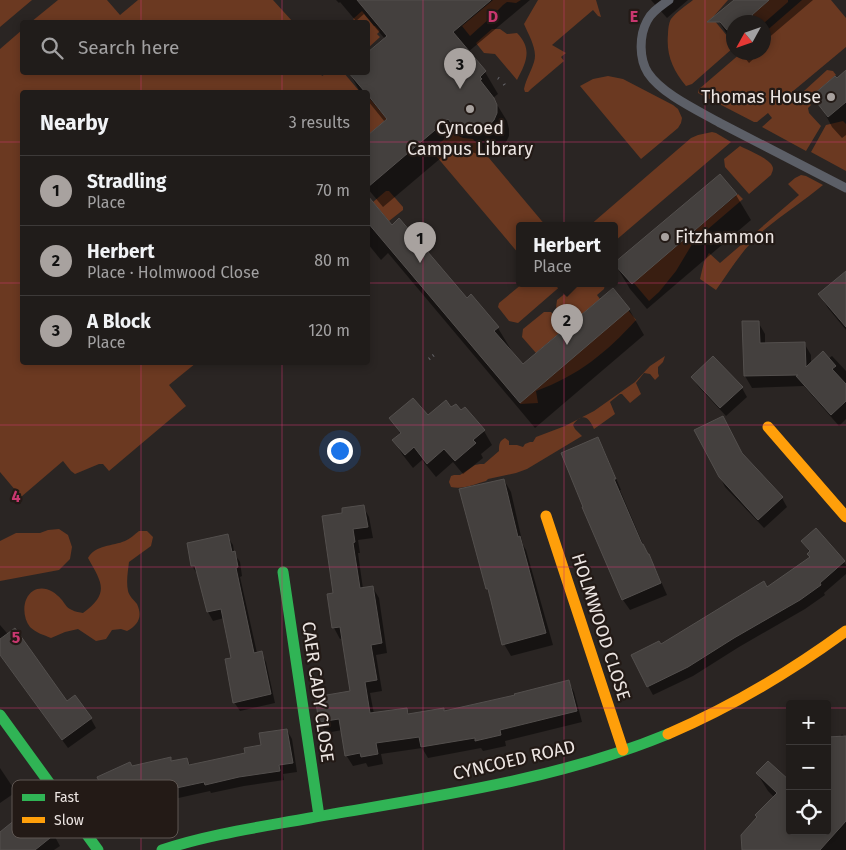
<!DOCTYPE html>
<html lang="en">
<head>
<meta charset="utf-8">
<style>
  :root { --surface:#201c1a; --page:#2d2927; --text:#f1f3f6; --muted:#a2a1a2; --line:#3d3a39; --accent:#a8a29f }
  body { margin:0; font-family:"Fira Sans",sans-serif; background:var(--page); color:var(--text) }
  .controls { position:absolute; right:15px; bottom:15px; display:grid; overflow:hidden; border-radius:5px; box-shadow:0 2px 8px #0003 }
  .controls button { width:45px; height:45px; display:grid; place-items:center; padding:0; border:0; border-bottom:1px solid var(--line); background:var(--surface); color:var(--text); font:25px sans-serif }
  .compass { position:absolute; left:726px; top:15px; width:45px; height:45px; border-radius:50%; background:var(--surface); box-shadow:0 2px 8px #0003; rotate:230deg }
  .you { position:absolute; left:339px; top:450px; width:18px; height:18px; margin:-12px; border:4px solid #fff; border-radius:50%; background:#1a73e8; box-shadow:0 0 0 8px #1a73e833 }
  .badge { display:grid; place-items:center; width:32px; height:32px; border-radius:50%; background:var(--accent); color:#111; font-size:16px; font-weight:700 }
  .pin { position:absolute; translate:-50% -41px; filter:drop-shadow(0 1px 2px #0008) }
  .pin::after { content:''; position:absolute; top:26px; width:18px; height:15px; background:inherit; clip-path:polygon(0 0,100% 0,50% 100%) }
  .popup { position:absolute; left:516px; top:222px; width:102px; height:65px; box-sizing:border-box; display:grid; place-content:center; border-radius:5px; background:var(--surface); filter:drop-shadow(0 1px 4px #0005); font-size:16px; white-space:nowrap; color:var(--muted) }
  .popup b { font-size:19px; color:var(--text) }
  .popup::after { content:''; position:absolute; left:50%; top:100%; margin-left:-10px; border:10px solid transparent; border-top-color:var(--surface) }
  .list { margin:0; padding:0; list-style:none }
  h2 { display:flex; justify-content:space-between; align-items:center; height:65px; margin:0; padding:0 20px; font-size:21px }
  h2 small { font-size:16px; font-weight:400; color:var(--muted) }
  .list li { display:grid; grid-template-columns:32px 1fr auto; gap:15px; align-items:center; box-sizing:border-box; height:70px; padding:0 20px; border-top:1px solid var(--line) }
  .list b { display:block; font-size:19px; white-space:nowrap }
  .list p { margin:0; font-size:16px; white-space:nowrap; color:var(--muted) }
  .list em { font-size:16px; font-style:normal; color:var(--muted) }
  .icon { flex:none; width:28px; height:28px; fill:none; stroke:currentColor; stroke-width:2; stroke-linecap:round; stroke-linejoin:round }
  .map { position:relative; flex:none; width:846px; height:850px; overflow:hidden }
  .search { position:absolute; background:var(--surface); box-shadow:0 2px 8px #0003; left:20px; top:20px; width:350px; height:55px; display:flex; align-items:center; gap:12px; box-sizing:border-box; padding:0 18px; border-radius:5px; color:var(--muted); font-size:19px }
  .panel { position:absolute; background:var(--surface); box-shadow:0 2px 8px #0003; left:20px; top:90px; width:350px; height:275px; border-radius:5px }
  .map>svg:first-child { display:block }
  .green { fill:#6b3921 }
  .shadow { fill:#0007 }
  .building { fill:#44403e; stroke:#534f4d }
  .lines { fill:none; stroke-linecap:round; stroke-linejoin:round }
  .path { stroke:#646469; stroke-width:3; stroke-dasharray:1 4; stroke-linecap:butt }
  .lane { stroke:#5c5f67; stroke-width:9 }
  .fast { stroke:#30b455; stroke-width:11 }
  .slow { stroke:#ff9f0a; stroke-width:11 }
  .grid { fill:none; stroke:#c8376f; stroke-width:1; stroke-opacity:0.55 }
  .poi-dot { fill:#a8a29f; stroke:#231a16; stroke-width:2 }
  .labels { text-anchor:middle; stroke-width:4.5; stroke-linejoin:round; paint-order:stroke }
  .poi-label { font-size:18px; fill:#ece5e2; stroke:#231a16; text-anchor:end }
  .street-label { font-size:18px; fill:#ece5e2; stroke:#231a16 }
  .key { fill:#231a16; stroke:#5f5753; stroke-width:1 }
  .key-label { font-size:14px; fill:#ece5e2 }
  .grid-label { font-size:16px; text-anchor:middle; font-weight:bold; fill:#c8376f; stroke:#231a16; stroke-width:4.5; stroke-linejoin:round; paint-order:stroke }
</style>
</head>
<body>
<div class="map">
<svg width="846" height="850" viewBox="0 0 846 850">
  <rect width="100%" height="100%" fill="#2a2523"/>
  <path class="green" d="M0,0h32l-32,27z
    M58,0h49l13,15 18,-15h135l20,22h-262z
    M493,0h28l-5,3 -9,-1 -4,3 -13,13 -20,18 -8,-10z
    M538,0h58l5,17 -3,-1 -5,-6 -41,35 14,8 -5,4 3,4 -33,28 -3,3h-3l-1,-3c2,-10 7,-17 10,-27 4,-12 -5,-26 -10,-38z
    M693,0h35l-14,16v4l14,17 5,1v10l-41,36 -6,2c-13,-16 -20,-31 -18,-52 0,-5 1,-12 3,-15 5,-7 16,-14 22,-19z
    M769,0h19v2l-24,21 -7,-1 -5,-7z
    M802,0h29l15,18v29l-54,45 5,5 4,-3 10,11 -3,3 1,5 12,13 -15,25 -44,-24 10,-9 -4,-5 -11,9h-3l-56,-29 1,-4 42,-36 23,-1v-19z
    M362,11l12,15h1l5,5 -3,3 3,3 -12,11v-26h-12l-3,-3z
    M492,29h8l7,5 10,-1c16,16 9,30 0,47l-22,-26 -11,-1 -8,-10z
    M22,30v42h298l2,4 5,-3h17l16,19h-338v270l174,1 -27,22 17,21 -77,65 -6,-7h-4l-24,10 -4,-3 -8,-10 -42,36 -21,-25v-423z
    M827,70l6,1 3,4 -22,19 4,5 -4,4 -10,-12z
    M608,76l15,3 50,26 5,4 4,9 -1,5 -3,5 -37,31 -61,-73 13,-7z
    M370,99l17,20 -19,16v-34z
    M843,121l3,3v47l-35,-19 15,-27z
    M712,132l4,1 15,9 -116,99 -1,-15h-25l102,-88 7,-3z
    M452,133l11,5 10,1 73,87h-26l-1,28 -88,-104z
    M740,146c7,4 32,13 33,22 0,3 -1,4 -2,7l-22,19 -24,-27 -1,-8z
    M801,175l5,1 17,9c-19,16 -40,29 -59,45 -20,17 -33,39 -48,60l-16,-11 4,-17 5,-9 11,10 79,-68 -11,-11 7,-6z
    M386,191h3l14,16v3l-14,11 -16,-19z
    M738,194l5,5 -49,42 -18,30 -17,21 -10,9 -16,-19z
    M522,284h41l-45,39 -9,-2 -11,-14 1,-4z
    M577,284h28l-1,5 -7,6 3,4 -30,25 -14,-16 1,-8z
    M628,310l8,10c-29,32 -58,56 -100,71l2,12 -18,1v-1z
    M544,312h7l14,16 -29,25 -14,-16 1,-8z
    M665,356l-2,6 -5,5v6l1,3 -4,4 -5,-6 -6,-1 -8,10 5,11 -11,9 -8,-9h-2l-10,8 5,12 -21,15c-5,-12 -12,-17 -21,-4l2,4 7,7 -55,33 -11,4 -28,6 -2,2c-11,3 -23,9 -35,6l-2,-5 2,-6 3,-1h6l15,-10 5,-1h4l15,-13c0,-6 0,-10 6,-13l4,3v4h8l6,2 2,-3 5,-2h3l3,-5 29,-11 29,-15 41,-29 15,-16z
    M59,529l9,6 4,12 -2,12 -11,11 -59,11v-40l16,-8h24l8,-3z
    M139,531h8l6,6 -2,9 -22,16c-1,9 -3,19 -1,29 1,5 6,9 9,13 6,13 1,21 -10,27l-6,-2 -9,1 -6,9 -10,2 -18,-12 -13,3 -14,6c-7,-3 -15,-5 -21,-11 -8,-10 -8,-29 3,-36 10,-6 21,0 28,8 4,4 5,9 11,11 3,2 8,2 11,3 27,-20 19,-30 5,-55 7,-13 25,-12 37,-17 5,-2 10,-7 14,-10z"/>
  <path class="shadow" d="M336,0h194l-62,52 17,20 13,22 -5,4 14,23 2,8v7l-6,12 -11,7 -7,1 -8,-2 -7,-3 -9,-10 -78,66 -15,-18v-51l17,-16 -17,-21v-9h-8l-11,-20h19v-18l17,-15 -21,-25 -8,7 -16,-19 -1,1z
    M651,0h37l-21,18z
    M736,0h77l-47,40 3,5 -5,5v-28h-30v23l-18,-28z
    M740,52h21l-12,11z
    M846,72v63l-4,3 -10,-11 -12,-23h1l-6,-9z
    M719,176l17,19 15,25 -104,89 -17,-20 -15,-25z
    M368,198l24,29 106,101 15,25 10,13 106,-57 15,26 -109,93 -147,-175 -7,7 -13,-16z
    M846,273v57l-18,-22 -8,-13z
    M758,322l7,12v10l39,-1 7,12v9l17,-5 4,-3 14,15v48l-7,7 -35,-40 -52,2 -7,-12z
    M692,377l50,11 5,9 -21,19 -28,-30z
    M451,409l10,3 4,-3 19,22 8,14 -11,9 2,4 -20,16 -10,-12 -17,15 -14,-17 -9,8 -11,-14 -8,-14 7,-5 -10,-17 36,-1z
    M598,439l6,11 17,40h-1l25,59 9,17 13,29 -37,15 -7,-10 -39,-92z
    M743,456l39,42 5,9 -23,21 -39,-41 -5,-10z
    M504,480l7,12 12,53 3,5 27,95 -42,11 -7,-12 -13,-49 -4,-6z
    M363,506l6,11 4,21 -15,2 2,13h-2l5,36 10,-1 6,10 8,55 -11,2 6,36 -12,2 4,21 33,-5 3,6 33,-6 2,3 71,-16 52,-15 6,11 8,30 -77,19 1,5 -23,5 -2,-3 -53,10 -6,-10 -41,6 2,10 -15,3 -2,-4 -13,3 -7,-11 -4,-25 -16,3 -6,-11 -3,-24 34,-6 -8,-54 -3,1 -6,-11 -6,-33 6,-1 10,-80z
    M816,530l28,32 2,3v9l-22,19 1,2 -20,14 -66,38 -46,29 -40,19 -5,-9 13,-40 106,-57 44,-32 -1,-4 -7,-12z
    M227,536l6,9 1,8 6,9 2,14 -2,1 17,76 4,-1 5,10 9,41 -35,8 -6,-9 -2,-43 -8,-41 -11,3 -5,-9 -10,-37 -6,-9 -4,-22z
    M0,625l67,78 24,16 5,9 -28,20 -68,-93z
    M287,730l5,9 5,33 -14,2 1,6 -40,6 -33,7 -1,-2 -45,10 -3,-5 -49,11 -5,-9 24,-31 38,-8 2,3 15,-3 4,7 55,-12 16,-8z
    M842,734l4,4v112h-102l30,-53 -6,-6 -11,-18 11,-11 22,69h37l12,-93z
    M0,768l16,24 -16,11z
    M0,833l54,2 6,11 -6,4h-54z"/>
  <path class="building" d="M357,0h134l-38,32 33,39 -6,6 2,2 -2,1 14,18 3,7v8l-3,7 -8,9 -7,4h-8l-7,-1 -8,-3 -8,-10 -80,68v-52l19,-16 -19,-24v-3h-3l-17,-20h20v-20l19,-16z
    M734,0h35l-17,15 7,7h-25v16l-14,-16h-13z
    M846,70v32l-18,15 -10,-13 2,-2 -6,-8 21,-18 2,2z
    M720,174l17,20 -105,90 -18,-20v-1z
    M368,196l24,29 7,-7 68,80 4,-4 28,33 -5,4 29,33 90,-76 17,21 -110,94 -152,-180z
    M846,271v56l-28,-33z
    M742,321h17l1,22 45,-1 1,25 17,-16 13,15 -4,3 14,15v17l-15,14 -35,-39 2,-1 -54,1z
    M713,356l30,31 -23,21 -29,-31z
    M413,398l15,17 18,-15 5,7 5,-3 5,6 4,-3 20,23 -12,10 3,3 -21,18 -11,-12 -17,15 -13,-17 -9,8 -13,-15 9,-7 -12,-15z
    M723,416l19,37 41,44 -25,23 -39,-43 -25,-47z
    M598,437l18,42h-2l28,65h1l5,10h1l12,29 -39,17 -40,-93h1l-22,-54z
    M504,479l14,58 2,-1 26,97 -44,12 -14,-56h-2l-27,-100z
    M364,505l4,22 -15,2 2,13 -2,1 7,45 13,-2 9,57 -11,2 6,35 -12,2 5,31 37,-5 1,6 36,-6v3l71,-16 -1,-1 55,-14 8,31 -77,19 1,5 -26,6v-3l-54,9 -2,-10 -43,6 2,11 -17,3 -1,-4 -15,3 -6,-37 -20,3 -4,-25 35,-6 -10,-64 -8,1 -5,-34 6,-1 -11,-77 20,-3v-5z
    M816,528l29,33 -25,22 1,2 -21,15 -66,38 -46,29 -41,20 -16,-32 28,-14 2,3 103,-63 3,6 43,-30 -3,-3 3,-3 -9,-10z
    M228,534l4,18 3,-1 3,16 -2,1 18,85 8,-2 9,43 -38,9 -8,-44 6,-1 -10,-49 -14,3 -12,-46h-4l-4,-23z
    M15,628l52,73 8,-6 17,23 -30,22 -62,-85v-16z
    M287,729l6,34 -14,2 1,6 -41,6 -34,8 -1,-3 -46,10 -1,-5 -50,12 -10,-22 33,-15 2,4 39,-9v4l16,-3 2,7 56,-12 -1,-5 17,-3 -2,-12z
    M846,736v85l-26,29h-78l-1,-15 16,-18 -2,-2 22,-22 -21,-20 12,-12 21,19 1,-1v52h37v-94z
    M32,806l23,28 -20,16h-35v-18z"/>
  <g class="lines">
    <path class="path" d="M498,78l3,2
      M504,84l2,3
      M429,359l5,-4"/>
    <path class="lane" d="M669,0c-8,6 -18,12 -22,21 -8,15 -8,38 1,52 14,21 49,37 72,50 42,22 84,43 126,65"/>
    <path class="fast" d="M283,572l36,244
      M0,715l98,135
      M162,850c48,-16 99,-23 148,-32 120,-21 244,-37 358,-84"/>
    <path class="slow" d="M768,427l78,90
      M546,516l77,234
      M668,734c63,-27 122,-62 178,-103"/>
  </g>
  <path class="grid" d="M141,0v22M282,0v22M423,0v850M564,0v850M705,0v850M141,72v20M282,72v20M0,142h22M368,142h478M0,283h22M368,283h478M141,362v488M282,362v488M0,425h846M0,567h846M0,708h790M827,708h19"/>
  <g class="poi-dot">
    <circle cx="831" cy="97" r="5"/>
    <circle cx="470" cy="109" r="5"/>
    <circle cx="665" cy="237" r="5"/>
  </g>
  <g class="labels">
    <g class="poi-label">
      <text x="821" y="103">Thomas House</text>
      <text x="470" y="134" text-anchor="middle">Cyncoed<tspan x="470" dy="21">Campus Library</tspan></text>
      <text x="675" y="243" text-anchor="start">Fitzhammon</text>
    </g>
    <g class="street-label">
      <text transform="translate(601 627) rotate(72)" y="6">HOLMWOOD CLOSE</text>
      <text transform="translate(318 692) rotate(82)" y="6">CAER CADY CLOSE</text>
      <text transform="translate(514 760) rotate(-13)" y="6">CYNCOED ROAD</text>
    </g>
  </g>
  <rect x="12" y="780" width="166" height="58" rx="8" class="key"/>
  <rect x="22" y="794" width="23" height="7" fill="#30b455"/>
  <rect x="22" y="817" width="23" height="6" fill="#ff9f0a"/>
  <g class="key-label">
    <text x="54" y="802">Fast</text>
    <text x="54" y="825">Slow</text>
  </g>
  <g class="grid-label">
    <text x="493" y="22">D</text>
    <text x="634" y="22">E</text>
    <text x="16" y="502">4</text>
    <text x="16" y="643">5</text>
  </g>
</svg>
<div class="controls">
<button>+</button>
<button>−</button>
<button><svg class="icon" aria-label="locate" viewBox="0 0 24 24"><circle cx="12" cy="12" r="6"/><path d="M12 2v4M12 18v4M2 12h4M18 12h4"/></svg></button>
</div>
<svg class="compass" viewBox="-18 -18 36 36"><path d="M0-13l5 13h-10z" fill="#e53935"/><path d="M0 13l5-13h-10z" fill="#a2a1a2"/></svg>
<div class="you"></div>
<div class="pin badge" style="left:420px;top:263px">1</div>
<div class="pin badge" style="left:567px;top:345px">2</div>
<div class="popup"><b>Herbert</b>Place</div>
<div class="pin badge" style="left:460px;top:89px">3</div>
<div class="search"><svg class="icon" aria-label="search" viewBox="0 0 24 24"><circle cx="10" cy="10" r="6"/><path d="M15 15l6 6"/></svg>Search here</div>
<section class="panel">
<h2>Nearby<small>3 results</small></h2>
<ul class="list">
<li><span class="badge">1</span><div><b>Stradling</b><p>Place</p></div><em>70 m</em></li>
<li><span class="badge">2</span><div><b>Herbert</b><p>Place · Holmwood Close</p></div><em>80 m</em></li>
<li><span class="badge">3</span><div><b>A Block</b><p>Place</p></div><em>120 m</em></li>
</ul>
</section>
</div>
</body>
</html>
